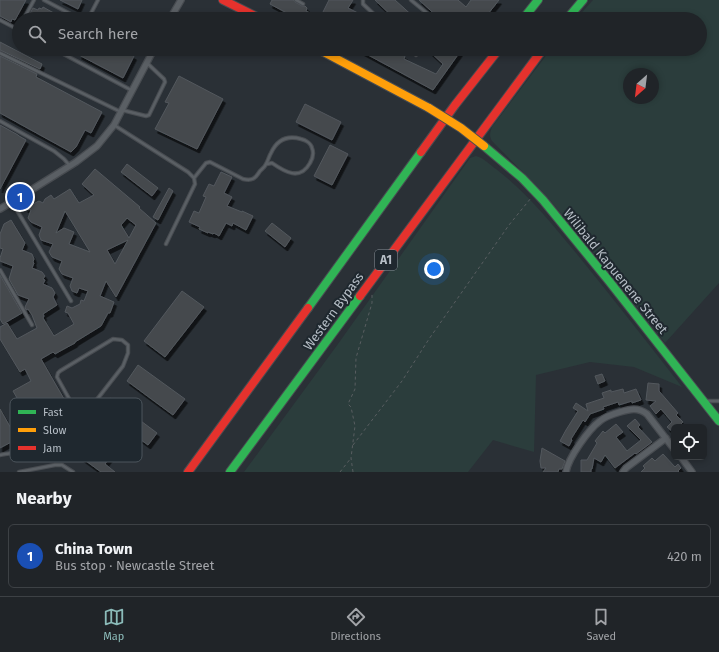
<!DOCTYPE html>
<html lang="en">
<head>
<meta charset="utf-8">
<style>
  :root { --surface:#202428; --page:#282c30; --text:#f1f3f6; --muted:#a2a4a8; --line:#3d4145; --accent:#8bbbb9 }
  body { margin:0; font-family:"Fira Sans",sans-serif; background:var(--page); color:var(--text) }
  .controls { position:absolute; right:12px; bottom:12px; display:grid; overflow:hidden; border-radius:6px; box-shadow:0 2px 6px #0003 }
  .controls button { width:36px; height:36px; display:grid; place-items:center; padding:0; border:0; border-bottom:1px solid var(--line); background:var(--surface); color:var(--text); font:20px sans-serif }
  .compass { position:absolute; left:623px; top:68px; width:36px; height:36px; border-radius:50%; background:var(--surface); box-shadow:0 2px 6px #0003; rotate:208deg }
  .you { position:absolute; left:434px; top:269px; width:14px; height:14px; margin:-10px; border:3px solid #fff; border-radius:50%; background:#1a73e8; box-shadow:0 0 0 6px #1a73e833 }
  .badge { display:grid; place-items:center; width:26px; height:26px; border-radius:50%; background:var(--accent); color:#fff; font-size:13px; font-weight:700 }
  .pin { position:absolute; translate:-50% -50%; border:2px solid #fff; box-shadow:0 1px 4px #0006 }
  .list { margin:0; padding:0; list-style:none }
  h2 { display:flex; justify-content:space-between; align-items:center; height:52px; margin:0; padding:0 16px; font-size:17px }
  h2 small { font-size:13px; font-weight:400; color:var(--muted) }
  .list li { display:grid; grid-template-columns:26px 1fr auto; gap:12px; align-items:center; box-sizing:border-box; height:64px; margin:0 8px 8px; padding:0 8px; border:1px solid var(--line); border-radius:6px }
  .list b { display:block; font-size:15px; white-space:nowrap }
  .list p { margin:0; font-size:13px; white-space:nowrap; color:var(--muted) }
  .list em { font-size:13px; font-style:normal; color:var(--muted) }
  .icon { flex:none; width:22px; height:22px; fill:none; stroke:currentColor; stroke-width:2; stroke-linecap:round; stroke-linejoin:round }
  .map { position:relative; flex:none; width:719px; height:472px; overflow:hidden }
  .search { position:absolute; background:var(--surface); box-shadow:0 2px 6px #0003; left:12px; right:12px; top:12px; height:44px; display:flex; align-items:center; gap:10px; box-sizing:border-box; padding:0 14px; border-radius:22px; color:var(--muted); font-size:15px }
  .sheet { height:124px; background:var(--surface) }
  nav { display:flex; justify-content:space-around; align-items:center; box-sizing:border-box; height:56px; border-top:1px solid var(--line); background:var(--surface); font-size:11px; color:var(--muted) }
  nav a { display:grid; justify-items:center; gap:2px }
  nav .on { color:var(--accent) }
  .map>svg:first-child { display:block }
  .green { fill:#2b3d3c; fill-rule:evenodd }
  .building { fill:#44494e; stroke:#53585d; fill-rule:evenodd; filter:url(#shadow) }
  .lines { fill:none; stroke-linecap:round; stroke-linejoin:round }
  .lane-casing { stroke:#484c51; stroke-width:4.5 }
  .street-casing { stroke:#484c51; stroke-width:8 }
  .fast-casing { stroke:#484c51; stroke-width:10 }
  .slow-casing { stroke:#484c51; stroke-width:10 }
  .jam-casing { stroke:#484c51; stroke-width:10 }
  .path { stroke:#595e61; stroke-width:1; stroke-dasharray:3 3; stroke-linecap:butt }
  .lane { stroke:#5a5f64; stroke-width:2.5 }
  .street { stroke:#5a5f64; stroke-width:5.5 }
  .fast { stroke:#30b455; stroke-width:8 }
  .slow { stroke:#ff9f0a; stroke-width:8 }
  .jam { stroke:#e5322d; stroke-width:8 }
  .slow-bridge-casing { stroke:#484c51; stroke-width:10; stroke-linecap:butt }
  .slow-bridge { stroke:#ff9f0a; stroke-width:8 }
  .labels { text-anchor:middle; stroke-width:4; stroke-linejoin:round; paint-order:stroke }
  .shield { fill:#1f282f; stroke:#899199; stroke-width:1 }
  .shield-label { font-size:12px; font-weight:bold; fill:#b6bec6 }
  .street-label { font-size:13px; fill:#b6bec6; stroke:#1f282f }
  .key { fill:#1f282f; stroke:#4c555c; stroke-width:1 }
  .key-label { font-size:11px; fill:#b6bec6 }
</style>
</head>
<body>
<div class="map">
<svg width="719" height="472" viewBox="0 0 719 472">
  <defs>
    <filter id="shadow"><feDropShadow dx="2.5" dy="4" stdDeviation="0" flood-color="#0009"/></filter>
  </defs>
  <rect width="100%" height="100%" fill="#2a3036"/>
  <path class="green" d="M593,0h126v283l-54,60 -53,-68 -65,-78 -55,-56c-3,-5 -2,-8 0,-14l59,-78h149v-30h-124zM629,74h24v24h-24z
    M476,156c8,2 14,9 20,13 31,24 55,54 80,84 36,44 71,89 106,134l-48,-20 -44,-5 -54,13 -2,77 -41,-12 -25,32h-224l94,-128 132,-186z"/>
  <path class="building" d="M0,0h26l-11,20 -3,-1 -1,3 -11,-6z
    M60,0h22l-4,9z
    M272,0h21l2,2 7,4h3l2,2 -1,3 14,7 9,-18h24l-5,8 22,11h-72l-28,-15z
    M375,0h20l21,19h-21z
    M419,0h39l8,7 5,-7h28l-15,19h-44z
    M43,7l9,5 13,7h-38l6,-11 5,2 1,-2 3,1z
    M0,42l42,22 -2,5 -40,-19z
    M83,49h38l13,7 -11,22 -44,-23z
    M357,49h41l-1,3 8,4 -1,3 32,15 7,-10 -16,-15h35l-29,41z
    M0,56l37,18 -1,3 66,35 -11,21 -6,-3 -9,17 -5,5 -71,-39z
    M179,76l44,23 -26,50 -42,-20 14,-26 -4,-1z
    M305,104l36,18 -9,18 -36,-18z
    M0,125l18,10 1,1 7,4 -26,49z
    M330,145l18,9 -16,31 -18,-9z
    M127,164l31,24 -6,8 -31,-24z
    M95,169l45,38 -1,1 17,15 -40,74 -10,-16 -6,15 14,6 -4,11h-2l-7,13 -26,16v1l-13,7 -7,4 -2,-2 -12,7 34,59 -35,20 -27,-47 18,-10 -6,-12 -5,3 -20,-33v-12l7,-4 10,16 20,-11 -5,-13 -4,-6 -2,1 -1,-3 4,-8 -11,-4 -9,-16 4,-13 -13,-5v-3l3,-9 -3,-1v-14l4,-10 7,-4 14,23 -3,7 10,4 2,5 -1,3 1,1 -2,5 10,4 3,4 -2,3 2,1 -2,4 9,4 3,5 -2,4 4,8 -14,9 1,2 -1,2 11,18 20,-12 -6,-11 -3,-1 2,-6 5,2 8,-4 1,-4 3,1 4,-10 -9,-3 -2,5 -5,-2 -2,-5 3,-8 -11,-4 -3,-5 3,-8 -10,-4 -3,-5 4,-8 -12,-4 -2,-5 3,-8 -11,-5 -3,-4 3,-8 -6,-2 14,-7 4,2 2,-4 6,-4 3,4 16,-10 9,14 15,-8 -12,-11zM65,211l8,13 17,28 -21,-8 5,-12 -10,-4 -8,5zM127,218l9,7 -7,13 -8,-13zM128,240l-1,2 -12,22 -8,-14z
    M221,172l11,5 -8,16 8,4 -5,9 15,6v-1l11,5 -7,14 -13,-7 -1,3 -6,-3 -7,13 -5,-3 -1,1 -5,-2v1l-9,-4 1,-2 -11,-5 5,-11 5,2 7,-16 -3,-1 6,-12 5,2z
    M169,188l4,3 -15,29 -5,-3z
    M272,223l19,15 -6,9 -20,-16z
    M0,275l22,38 -19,11 -3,-5z
    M182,291l22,16 -39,50 -21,-16z
    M138,365l47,34 -12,16 -46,-34z
    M602,374l3,7 -7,3 -3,-8z
    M648,383l11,1v7l19,22 -2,2 7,7 -5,5h-4v6l-7,-6 5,-5 -11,-13 -5,5 -6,-8 6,-5 -10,-1z
    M623,389l1,4 12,-4 5,11 -9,3v-2l-13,4 -1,-3 -15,5 1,2 -14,5 -5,8 -2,-2 -12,19 1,1 -3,6 -9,-5 6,-11 12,-19 -5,-3 3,-5 12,8 -2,-7 18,-6 -2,-5 9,-3v2z
    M110,398l47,35 -9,12 -19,-14 -24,33 10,8h-14l-30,-22 21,-30 9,6 7,-10 -7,-6z
    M0,409l17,30 -17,9z
    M635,419l5,6 -2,2 14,15 -16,12 -1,-1 -20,15 -10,-13 -4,7 -7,-4 -2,11h-1v3h-10v-12h6l10,-17 -2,-2 8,-10 2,2 11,-9 7,8 -7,5 11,14 14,-11 -14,-14z
    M542,448l23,13 -3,8h-3l-1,3h-15l3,-4h-5l-1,-7z
    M663,454l12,13 3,-3 3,4 -3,3 1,1h-38l4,-4 -2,-2 9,-8 3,3z"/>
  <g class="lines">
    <defs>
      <path id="lane" d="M44,0l36,19
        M296,0l7,4
        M363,0v4l16,15
        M411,0l23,19
        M24,19l10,-19
        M88,19l10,-19
        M0,20l19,10
        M54,49l77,41
        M139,49l11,6
        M410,49l6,6
        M0,53l121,59
        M69,57l4,-8
        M122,110l24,6 3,-1 1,-2 15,-31 -1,-3 -17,-16
        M0,121l54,30 10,8 6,7
        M114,125l74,47 6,6 1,6 -29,60
        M194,178l12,-15 4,-1 33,17c9,2 12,0 17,-8 2,-2 5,-4 6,-7 2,-3 3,-8 5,-11 6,-13 16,-18 30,-14 4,1 10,4 11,9 2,5 1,10 -2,15 -10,18 -25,9 -38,0l-5,1
        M12,202l59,99
        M0,270l32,55
        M706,401h13
        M0,455c21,-4 45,-6 64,-17 6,-4 13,-12 17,-18l42,-54 5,-13v-8l-6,-5 -9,-1 -53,32 -2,2 -1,4 24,43
        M19,472l36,-7h7l11,7"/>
      <path id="street" d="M170,19l11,-19
        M0,209l20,-12 56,-35 21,-16 17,-21 40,-76
        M681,457l11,15
        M566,472c2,-14 23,-43 34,-51 6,-5 13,-7 20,-9 10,-3 18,-5 27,2l27,35
        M623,472l3,-4 40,-30"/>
      <path id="fast" d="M523,19l15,-19
        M567,19l16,-19
        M484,146l38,32 21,22 66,81 110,140
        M308,308l113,-156
        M230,472l130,-176"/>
      <path id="slow" d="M318,49l111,59"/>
      <path id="jam" d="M223,0l38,19
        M421,152l34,-47 44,-56
        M360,296l183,-247
        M188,472l120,-164"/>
    </defs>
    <use href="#lane" class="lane-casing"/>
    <use href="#street" class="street-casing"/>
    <use href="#fast" class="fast-casing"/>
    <use href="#slow" class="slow-casing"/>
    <use href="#jam" class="jam-casing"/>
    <path class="path" d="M353,445l49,-64 27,-42 80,-114 22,-27
      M340,472l11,-14
      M353,472l-2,-14 4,-32 -4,-19 -3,-3 7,-15 1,-31 16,-55v-9"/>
    <use href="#lane" class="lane"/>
    <use href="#street" class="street"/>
    <use href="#fast" class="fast"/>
    <use href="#slow" class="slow"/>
    <use href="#jam" class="jam"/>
    <defs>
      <path id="slow-bridge" d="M429,108l32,20 23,18"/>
    </defs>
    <use href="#slow-bridge" class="slow-bridge-casing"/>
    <use href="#slow-bridge" class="slow-bridge"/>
  </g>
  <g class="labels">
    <rect class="shield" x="375" y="250" width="22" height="20" rx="3"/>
    <g class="shield-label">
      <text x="386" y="264">A1</text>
    </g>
    <g class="street-label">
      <text transform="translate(616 271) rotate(51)" y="5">Wilibald Kapuenene Street</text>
      <text transform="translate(333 311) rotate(-54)" y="5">Western Bypass</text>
    </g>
  </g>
  <rect x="10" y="398" width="132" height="64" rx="6" class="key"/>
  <rect x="18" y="410" width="18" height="4" fill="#30b455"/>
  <rect x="18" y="428" width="18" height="4" fill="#ff9f0a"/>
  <rect x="18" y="446" width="18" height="4" fill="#e5322d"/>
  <g class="key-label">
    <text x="43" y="416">Fast</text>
    <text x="43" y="434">Slow</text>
    <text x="43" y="452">Jam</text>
  </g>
</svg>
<div class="controls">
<button><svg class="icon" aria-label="locate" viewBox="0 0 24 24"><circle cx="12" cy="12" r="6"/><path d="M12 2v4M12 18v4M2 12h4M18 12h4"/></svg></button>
</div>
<svg class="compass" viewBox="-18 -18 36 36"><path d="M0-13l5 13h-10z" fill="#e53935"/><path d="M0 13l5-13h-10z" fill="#a2a4a8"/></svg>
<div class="you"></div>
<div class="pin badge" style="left:20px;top:197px;background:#1a4fb4">1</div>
<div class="search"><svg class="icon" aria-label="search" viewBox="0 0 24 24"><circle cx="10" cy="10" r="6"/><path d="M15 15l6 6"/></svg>Search here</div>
</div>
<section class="sheet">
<h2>Nearby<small></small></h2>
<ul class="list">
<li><span class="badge" style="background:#1a4fb4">1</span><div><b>China Town</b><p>Bus stop · Newcastle Street</p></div><em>420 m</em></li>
</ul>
</section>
<nav>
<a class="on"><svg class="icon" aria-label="map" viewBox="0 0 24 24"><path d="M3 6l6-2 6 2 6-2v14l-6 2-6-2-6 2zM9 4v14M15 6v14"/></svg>Map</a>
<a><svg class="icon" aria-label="directions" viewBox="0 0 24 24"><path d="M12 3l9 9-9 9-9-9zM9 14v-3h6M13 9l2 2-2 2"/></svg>Directions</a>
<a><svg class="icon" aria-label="saved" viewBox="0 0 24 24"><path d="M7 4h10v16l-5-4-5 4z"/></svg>Saved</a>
</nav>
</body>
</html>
